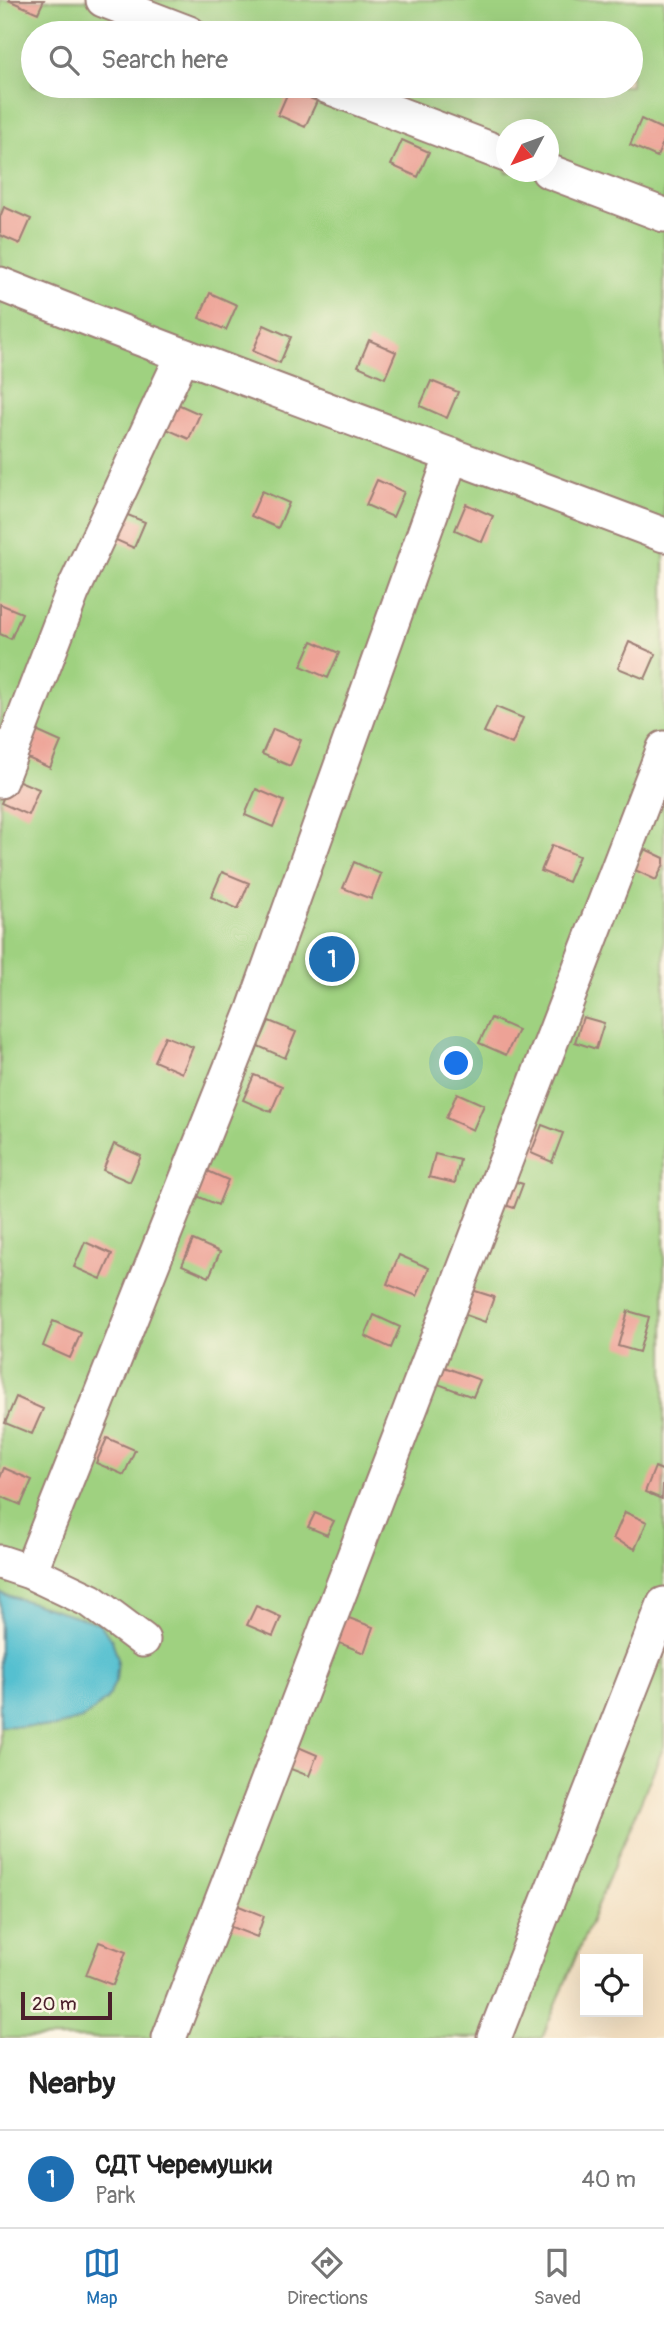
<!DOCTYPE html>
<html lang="en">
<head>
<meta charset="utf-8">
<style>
  :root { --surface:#fff; --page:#f2f2f2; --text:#222; --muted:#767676; --line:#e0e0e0; --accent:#1f6fb2 }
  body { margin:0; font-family:Pangolin,sans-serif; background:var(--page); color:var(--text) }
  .controls { position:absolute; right:21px; bottom:21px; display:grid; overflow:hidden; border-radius:0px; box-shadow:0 7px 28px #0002 }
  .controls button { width:63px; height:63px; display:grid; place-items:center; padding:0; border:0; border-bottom:2px solid var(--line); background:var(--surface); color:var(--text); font:35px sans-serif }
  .compass { position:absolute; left:496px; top:119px; width:63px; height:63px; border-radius:50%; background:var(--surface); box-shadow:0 7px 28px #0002; rotate:229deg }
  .scale { position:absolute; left:21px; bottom:18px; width:91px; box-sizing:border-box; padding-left:7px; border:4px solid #4a1f2b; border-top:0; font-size:19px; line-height:24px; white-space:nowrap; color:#4a1f2b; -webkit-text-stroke:5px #fcf5e5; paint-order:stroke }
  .you { position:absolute; left:457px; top:1064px; width:24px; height:24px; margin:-18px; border:5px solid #fff; border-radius:50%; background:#1a73e8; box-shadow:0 0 0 10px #1a73e833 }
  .badge { display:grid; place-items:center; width:46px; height:46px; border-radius:50%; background:var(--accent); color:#fff; font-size:23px; font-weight:700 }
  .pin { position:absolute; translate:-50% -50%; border:4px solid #fff; box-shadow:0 2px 7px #0006 }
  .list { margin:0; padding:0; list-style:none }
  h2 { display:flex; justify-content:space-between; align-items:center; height:91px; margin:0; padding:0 28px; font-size:30px }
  h2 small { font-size:23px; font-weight:400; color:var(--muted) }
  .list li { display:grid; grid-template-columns:46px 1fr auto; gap:21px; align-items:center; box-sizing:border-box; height:98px; padding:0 28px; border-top:2px solid var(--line) }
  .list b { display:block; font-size:26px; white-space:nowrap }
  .list p { margin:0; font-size:23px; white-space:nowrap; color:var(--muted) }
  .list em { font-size:23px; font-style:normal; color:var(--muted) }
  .icon { flex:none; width:38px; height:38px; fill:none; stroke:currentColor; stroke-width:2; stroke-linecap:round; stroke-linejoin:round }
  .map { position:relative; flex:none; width:664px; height:2038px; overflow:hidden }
  .search { position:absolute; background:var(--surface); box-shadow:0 7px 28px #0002; left:21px; right:21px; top:21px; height:77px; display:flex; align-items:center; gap:18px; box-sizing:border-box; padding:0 24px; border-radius:38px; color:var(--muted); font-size:26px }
  .sheet { height:189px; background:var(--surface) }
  nav { display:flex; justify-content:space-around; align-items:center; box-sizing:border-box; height:98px; border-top:2px solid var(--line); background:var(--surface); font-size:19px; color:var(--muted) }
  nav a { display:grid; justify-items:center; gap:4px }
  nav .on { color:var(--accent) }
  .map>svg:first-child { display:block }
  .green { fill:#9fd180; stroke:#747856; stroke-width:2; fill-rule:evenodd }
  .water { fill:#55c0d0; stroke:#50707e; stroke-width:2 }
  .building { fill:#eda296 }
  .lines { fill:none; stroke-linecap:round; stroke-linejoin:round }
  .minor-casing { stroke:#9e7f76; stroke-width:37 }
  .minor { stroke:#fff; stroke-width:33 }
</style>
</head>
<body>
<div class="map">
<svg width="664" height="2038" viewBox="0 0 664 2038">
  <rect width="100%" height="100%" fill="#fcf5e5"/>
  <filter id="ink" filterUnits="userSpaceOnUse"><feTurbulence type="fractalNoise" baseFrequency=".0143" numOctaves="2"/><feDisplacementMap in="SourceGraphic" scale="14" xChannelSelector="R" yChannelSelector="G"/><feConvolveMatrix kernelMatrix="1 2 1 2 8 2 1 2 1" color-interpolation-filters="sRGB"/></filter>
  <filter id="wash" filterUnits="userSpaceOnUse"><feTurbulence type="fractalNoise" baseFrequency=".00686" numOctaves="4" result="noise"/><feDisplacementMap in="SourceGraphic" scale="28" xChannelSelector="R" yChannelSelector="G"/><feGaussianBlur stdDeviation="1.57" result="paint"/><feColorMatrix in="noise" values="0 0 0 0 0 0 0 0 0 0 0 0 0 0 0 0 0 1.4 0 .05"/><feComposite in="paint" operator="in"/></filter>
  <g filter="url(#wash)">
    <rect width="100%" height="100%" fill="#f3dfc1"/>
    <path class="green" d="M0,0h664v1746l-122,292h-542zM33,33h598v53h-598zM506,130h42v42h-42z"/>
    <path class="water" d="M0,1593l99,30 13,17 6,19 -2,21 -9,19 -23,19 -29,9 -55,-1z"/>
    <g id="blocks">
      <path class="building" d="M8,0h36l-6,13z
        M120,20l30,13h-36z
        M289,90l28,11 -12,26 -27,-12z
        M641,119l23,11v10l-7,17 -27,-12z
        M402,140l27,12 -11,25 -27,-12z
        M4,207l27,12 -11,25 -20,-9v-18z
        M210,293l27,12 -11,25 -27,-12z
        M264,325l27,12 -11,26 -27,-12z
        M369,340l27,12 -11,26 -27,-12z
        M431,381l27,11 -11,26 -27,-12z
        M173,402l27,12 -11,25 -27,-12z
        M377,480l27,12 -11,25 -27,-12z
        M262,491l27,12 -11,25 -27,-12z
        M466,504l27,12 -11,26 -27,-12z
        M118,511l27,11 -11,26 -27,-12z
        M0,604l22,9 -11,26 -11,-5z
        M312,641l27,12 -11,25 -27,-12z
        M629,642l27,12 -11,25 -27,-11z
        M496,707l27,11 -11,26 -28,-12z
        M273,729l28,11 -11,26 -28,-12z
        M34,730l27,12 -11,26 -27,-12z
        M12,778l27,11 -11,26 -27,-12z
        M256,789l28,12 -11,26 -28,-12z
        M552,845l27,11 -11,26 -27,-11z
        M645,849l19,9v6l-8,16 -21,-10z
        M354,862l27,12 -10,25 -28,-11z
        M222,872l27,11 -11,26 -27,-12z
        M583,1017l21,6 -8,26 -21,-7z
        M491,1018l27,12 -12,25 -27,-12z
        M269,1021l27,11 -11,26 -27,-12z
        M165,1036l28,11 -11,26 -28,-12z
        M254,1075l28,11 -11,26 -28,-12z
        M457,1093l27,12 -11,25 -27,-12z
        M542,1125l21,8 -11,29 -21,-9z
        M114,1144l27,12 -11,26 -27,-12z
        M435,1154l25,6 -5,23 -26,-6z
        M201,1168l27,12 -10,25 -28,-12z
        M507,1179l16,5 -9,24 -15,-5z
        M193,1240l27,12 -11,25 -27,-12z
        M85,1242l27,12 -11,25 -27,-12z
        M399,1255l30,13 -12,28 -30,-12z
        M472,1290l22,7 -9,25 -22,-8z
        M628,1311l21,6 -10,35 -21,-6z
        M374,1315l26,12 -9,21 -26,-12z
        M53,1321l28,12 -11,25 -27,-12z
        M444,1367l36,13 -7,17 -35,-13z
        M16,1397l27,12 -11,25 -27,-11z
        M107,1438l28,12 -11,25 -28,-12z
        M655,1467l9,4 -2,28 -17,-7z
        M4,1468l28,12 -11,25 -21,-9v-18z
        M625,1512l22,10 -12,27 -22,-10z
        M315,1513l19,8 -7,14 -19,-8z
        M256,1606l25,11 -8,19 -26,-11z
        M341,1615l32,12 -9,26 -32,-13z
        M296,1746l21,9 -8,21 -21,-8z
        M234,1904l30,12 -7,21 -31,-12z
        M99,1942l27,10 -13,33 -27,-10z"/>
    </g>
  </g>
  <g filter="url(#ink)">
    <use href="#blocks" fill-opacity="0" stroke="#9e7f76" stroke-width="2"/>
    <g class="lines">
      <defs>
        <path id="minor" d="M103,0l86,33
          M326,86l180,69
          M548,171l116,44
          M0,284c220,88 443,167 664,251
          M0,781l72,-188 110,-236
          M0,1562l30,10
          M143,1640l-52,-39 -61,-29 224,-563 198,-554
          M169,2038l495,-1290
          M494,2038l170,-434"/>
      </defs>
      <use href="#minor" class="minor-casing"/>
      <use href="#minor" class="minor"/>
    </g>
  </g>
</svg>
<div class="controls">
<button><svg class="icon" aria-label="locate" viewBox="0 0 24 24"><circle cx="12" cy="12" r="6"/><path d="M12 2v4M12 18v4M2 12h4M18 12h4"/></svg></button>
</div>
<svg class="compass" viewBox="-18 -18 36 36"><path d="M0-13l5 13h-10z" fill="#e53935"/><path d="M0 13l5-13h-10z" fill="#767676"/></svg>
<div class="scale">20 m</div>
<div class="you"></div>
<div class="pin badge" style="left:332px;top:959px">1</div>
<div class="search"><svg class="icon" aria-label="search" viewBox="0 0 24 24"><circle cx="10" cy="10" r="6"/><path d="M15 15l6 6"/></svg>Search here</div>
</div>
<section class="sheet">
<h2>Nearby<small></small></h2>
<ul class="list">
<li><span class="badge">1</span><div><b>СДТ Черемушки</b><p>Park</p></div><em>40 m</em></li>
</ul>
</section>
<nav>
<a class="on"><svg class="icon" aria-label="map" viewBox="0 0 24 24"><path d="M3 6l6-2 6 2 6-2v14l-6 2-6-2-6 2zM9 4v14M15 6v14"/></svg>Map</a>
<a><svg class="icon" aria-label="directions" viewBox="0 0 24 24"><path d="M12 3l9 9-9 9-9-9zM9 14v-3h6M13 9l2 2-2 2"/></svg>Directions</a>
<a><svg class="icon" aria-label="saved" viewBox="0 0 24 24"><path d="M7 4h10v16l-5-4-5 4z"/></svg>Saved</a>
</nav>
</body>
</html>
